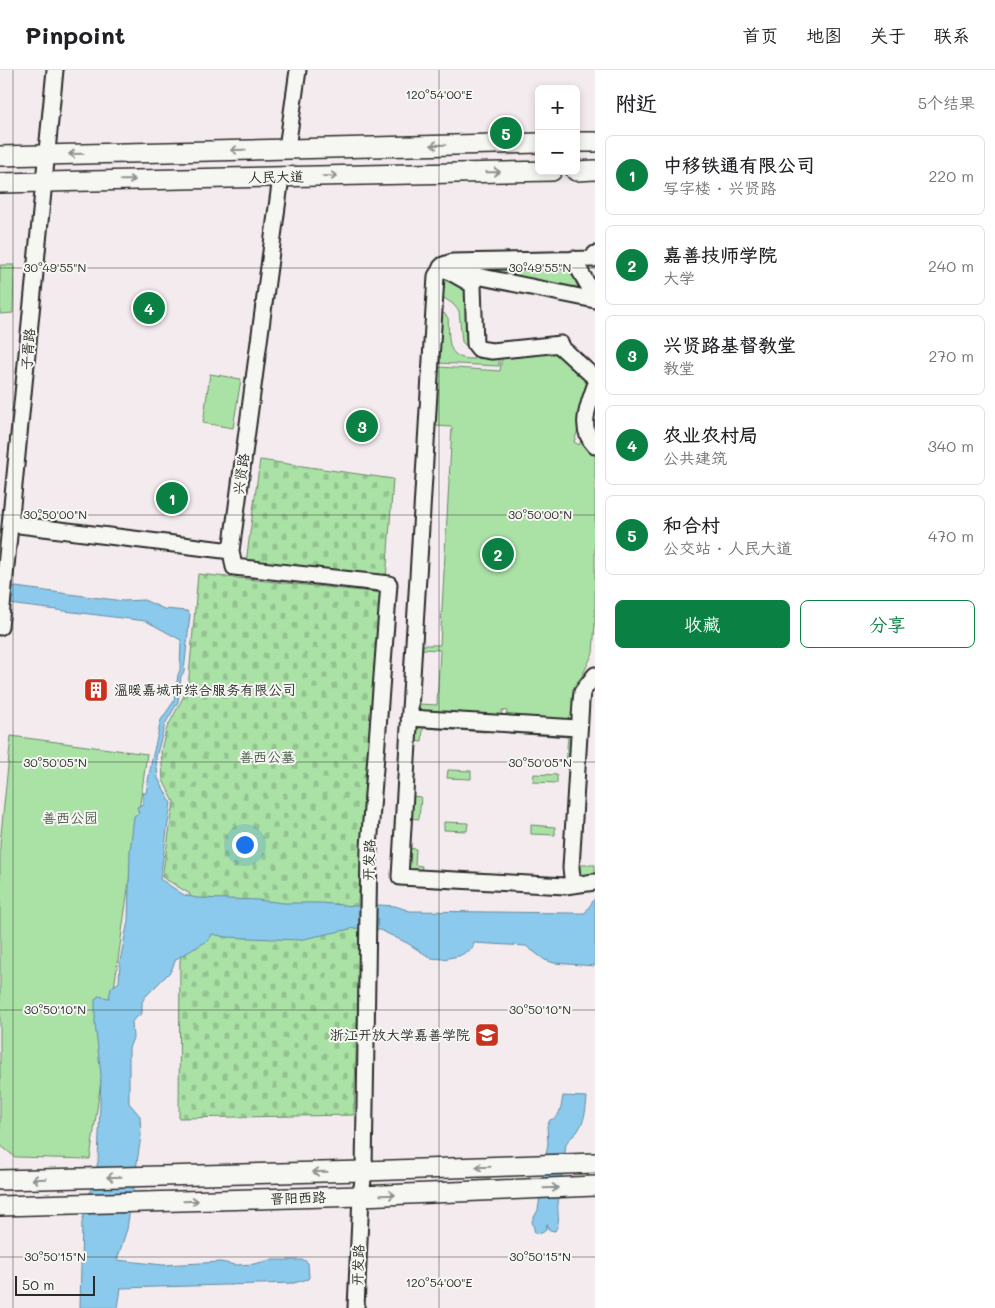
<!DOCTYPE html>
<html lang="zh">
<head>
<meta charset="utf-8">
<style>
  :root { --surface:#fff; --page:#f6f6f6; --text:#202124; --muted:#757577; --line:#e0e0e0; --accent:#0b8043 }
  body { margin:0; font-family:Mali,"LXGW WenKai TC",sans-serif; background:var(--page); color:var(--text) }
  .controls { position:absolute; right:15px; top:15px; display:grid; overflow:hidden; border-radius:8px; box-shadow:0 2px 8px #0003 }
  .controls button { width:45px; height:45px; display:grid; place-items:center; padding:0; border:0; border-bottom:1px solid var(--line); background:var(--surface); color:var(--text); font:25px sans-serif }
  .scale { position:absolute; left:15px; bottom:12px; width:80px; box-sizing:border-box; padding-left:5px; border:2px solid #2b2b2b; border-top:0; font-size:14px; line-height:18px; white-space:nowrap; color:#2b2b2b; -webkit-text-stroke:4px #f6f6f2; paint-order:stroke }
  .you { position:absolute; left:244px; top:774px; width:18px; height:18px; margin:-12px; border:4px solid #fff; border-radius:50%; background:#1a73e8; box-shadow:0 0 0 8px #1a73e833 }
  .badge { display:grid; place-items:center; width:32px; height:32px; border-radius:50%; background:var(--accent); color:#fff; font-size:16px; font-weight:700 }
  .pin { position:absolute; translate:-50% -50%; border:2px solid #fff; box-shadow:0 1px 5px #0006 }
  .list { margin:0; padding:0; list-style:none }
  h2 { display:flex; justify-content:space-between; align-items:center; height:65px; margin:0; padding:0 20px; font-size:21px }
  h2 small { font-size:16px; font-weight:400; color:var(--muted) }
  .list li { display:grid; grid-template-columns:32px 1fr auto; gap:15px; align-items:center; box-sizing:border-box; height:80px; margin:0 10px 10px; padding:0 10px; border:1px solid var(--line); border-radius:8px }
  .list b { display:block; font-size:19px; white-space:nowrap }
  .list p { margin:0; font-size:16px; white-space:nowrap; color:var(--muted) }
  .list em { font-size:16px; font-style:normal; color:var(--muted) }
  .actions { display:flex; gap:10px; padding:15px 20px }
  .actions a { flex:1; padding:11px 0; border:1px solid var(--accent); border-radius:8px; text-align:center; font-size:18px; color:var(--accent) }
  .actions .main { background:var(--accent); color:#fff }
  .map { position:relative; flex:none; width:595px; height:1238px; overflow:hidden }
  header { display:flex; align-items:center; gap:30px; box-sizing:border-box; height:70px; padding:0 25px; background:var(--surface); border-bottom:1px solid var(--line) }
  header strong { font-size:24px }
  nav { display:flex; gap:28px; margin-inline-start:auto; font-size:18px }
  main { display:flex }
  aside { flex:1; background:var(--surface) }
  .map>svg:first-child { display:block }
  .green { fill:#aae2a6; stroke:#6a8668; fill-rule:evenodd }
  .cemetery { fill:url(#cemetery-stones); stroke:#6a8668 }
  .water { fill:#8bcaec; stroke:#658a9f }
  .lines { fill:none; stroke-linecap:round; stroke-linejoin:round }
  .minor-casing { stroke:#2b2b2b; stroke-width:19 }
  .major-casing { stroke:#2b2b2b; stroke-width:22 }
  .minor { stroke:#f6f6f2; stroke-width:15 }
  .major { stroke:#f6f6f2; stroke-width:19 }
  .oneway { stroke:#90908e }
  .ticks { fill:none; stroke:#2b2b2b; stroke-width:1; stroke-opacity:0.45 }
  .labels { text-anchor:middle; stroke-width:4; stroke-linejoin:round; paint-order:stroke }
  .street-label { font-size:14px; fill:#2b2b2b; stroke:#f6f6f2 }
  .poi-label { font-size:14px; fill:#2b2b2b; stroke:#f6f6f2; text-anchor:start }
  .park-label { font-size:14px; fill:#4b594a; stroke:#f6f6f2 }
  .ticks-label { font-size:12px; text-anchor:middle; fill:#2b2b2b; stroke:#f6f6f2; stroke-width:4; stroke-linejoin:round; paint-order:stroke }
</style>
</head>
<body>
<header>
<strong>Pinpoint</strong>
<nav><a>首页</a><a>地图</a><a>关于</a><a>联系</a></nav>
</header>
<main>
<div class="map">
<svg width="595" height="1238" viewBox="0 0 595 1238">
  <defs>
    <pattern id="cemetery-stones" width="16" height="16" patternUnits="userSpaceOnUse" patternTransform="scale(1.25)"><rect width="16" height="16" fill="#aae2a6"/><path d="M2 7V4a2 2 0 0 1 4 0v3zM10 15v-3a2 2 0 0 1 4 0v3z" fill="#92c28f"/></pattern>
  </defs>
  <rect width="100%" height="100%" fill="#f4ebef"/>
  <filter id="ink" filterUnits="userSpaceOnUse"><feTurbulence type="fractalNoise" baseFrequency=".02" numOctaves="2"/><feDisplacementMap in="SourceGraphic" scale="10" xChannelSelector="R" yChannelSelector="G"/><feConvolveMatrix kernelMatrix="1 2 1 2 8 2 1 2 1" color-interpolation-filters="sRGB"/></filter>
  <g filter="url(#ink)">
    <path class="green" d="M0,195h14l-1,48 -13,1z
      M566,196l5,3 7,19 -1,2 -87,-17 2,-5z
      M441,208l25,8 6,56 27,14v10l-63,-3 4,-48 4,-2 4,5c2,20 -4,42 26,41l-3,-12 -6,-2 -3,-3 -3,-31 -6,-7 -12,-8z
      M558,276l36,35 -20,61 5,3 2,-4 6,-3 8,10v175l-2,30 -11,23 -5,6 4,4 -6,32 -3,2h-66l1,-9 -5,-1 -1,10 -84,-8 1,-67h22l12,-218 -17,-1 4,-59 61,4 2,-16zM420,579l20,1 -3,55 -18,-1z
      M210,304l31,5 -8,49 -30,-5z
      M418,653l68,3v6l-63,-4 -1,14 -9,-1v-11z
      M509,656l60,6 5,5v22h-8l2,-22 -59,-4z
      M11,666l136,18 -57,405 -75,-2 -15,-12v-301z
      M448,700l23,1v8l-24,-1z
      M534,704l23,1v8l-24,-1z
      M410,726l11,1 -2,22 -10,-1z
      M444,752l24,1 -1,8 -23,-1z
      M531,755l24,2v8l-24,-1z
      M407,778l9,1 -1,16 7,1 -1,6h-10l-5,-5z
      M575,795h20v13c-12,0 -17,-2 -20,-13z"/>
    <path class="cemetery" d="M260,390l133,19 -7,101 -140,-18z
      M198,504l184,19 -24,309 2,32 -6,181 -175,3 1,-157 10,-67 -28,-17 12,-75 -11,-22 -2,-30 5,-20 22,-42z"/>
    <path class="water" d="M0,515l123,16 21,-1 20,9 23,2 3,3 -6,58 -3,4 -3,26 -13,22 -9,33 2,21 13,25 -11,76 24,16 13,3 61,2 26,3h37l33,3 26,-1 15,1 15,5 161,2h14l10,-15v68l-41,-3 -9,-3 -19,-14 -52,-3 -2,6 -13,7 -16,3 -12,-1 -24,-15 -27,-13 -25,-2 -56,12 -74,-3 -13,-3 -3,6 -33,19 -5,12 -26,26 -3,5v11l-10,8 1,17 -4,10v55l11,13 1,20 -14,93 -10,31 46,5 58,-3 14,3 19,-1 16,-4h34l4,3 1,14 -1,2 -14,4 -173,5 -3,20h-38l2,-86 16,-60 3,-87 -6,-51v-24l3,-4 11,2 2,-10 8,-6 1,-21 8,-40 2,-69 4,-36 5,-3 -2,-6 6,-3v-11h3l6,-34 9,-39 13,-19 4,-26 2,-5 1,-30 -35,-19 -146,-18z
      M563,1026l24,1c-1,13 -2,24 -10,35 -3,4 -8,6 -11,12 -2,20 -6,40 -8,60 -1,11 3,17 -3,27l-6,-1 -2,-6 -1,6 -4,3h-7l-3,-12 6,-11 10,-67 -1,-17 3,-6c11,-2 11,-14 13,-24z"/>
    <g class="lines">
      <defs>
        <path id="minor" d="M287,78l11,-78
          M595,184l-1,5 -142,3 -9,3 -7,11 -36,601 165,9 30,-4
          M573,189l22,38
          M441,197l32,18 2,59 4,5 13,2 69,-7v3l34,31
          M462,203l133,27
          M595,316c-7,20 -17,43 0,60
          M11,454l220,27 50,-374
          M231,481l3,16 155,17 -20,263 -5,324 -3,25 -5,112
          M0,557l55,-557
          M409,648l169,10
          M573,815l-2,-17 10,-166 1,-10 13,-17"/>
        <path id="major" d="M576,72h19
          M0,86l539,-13
          M576,101l19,-1
          M0,113l552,-12
          M0,1110l364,-9 231,-8
          M0,1136l361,-10 234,-10"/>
      </defs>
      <use href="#minor" class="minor-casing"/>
      <use href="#major" class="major-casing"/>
      <use href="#minor" class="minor"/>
      <use href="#major" class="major"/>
    </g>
    <defs><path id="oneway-shaft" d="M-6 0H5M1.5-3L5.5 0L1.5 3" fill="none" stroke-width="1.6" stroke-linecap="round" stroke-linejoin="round" transform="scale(1.25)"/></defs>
    <g class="oneway">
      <use href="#oneway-shaft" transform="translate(438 75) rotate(179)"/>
      <use href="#oneway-shaft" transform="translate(238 80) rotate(179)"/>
      <use href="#oneway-shaft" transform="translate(76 84) rotate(179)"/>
      <use href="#oneway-shaft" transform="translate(493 102) rotate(-1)"/>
      <use href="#oneway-shaft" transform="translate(330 106) rotate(-1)"/>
      <use href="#oneway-shaft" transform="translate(128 110) rotate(-1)"/>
      <use href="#oneway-shaft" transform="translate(483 1097) rotate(178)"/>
      <use href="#oneway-shaft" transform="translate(320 1102) rotate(179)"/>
      <use href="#oneway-shaft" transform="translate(114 1107) rotate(178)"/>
      <use href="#oneway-shaft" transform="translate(39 1109) rotate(178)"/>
      <use href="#oneway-shaft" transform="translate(551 1118) rotate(-2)"/>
      <use href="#oneway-shaft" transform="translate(388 1125) rotate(-2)"/>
      <use href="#oneway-shaft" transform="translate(191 1131) rotate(-2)"/>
    </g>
  </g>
  <path class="ticks" d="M13,0v1238M439,0v1238M0,198h595M0,445h595M0,692h595M0,940h595M0,1187h595"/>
  <defs>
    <symbol id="building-square" viewBox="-11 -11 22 22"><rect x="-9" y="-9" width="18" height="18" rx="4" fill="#c8321e" stroke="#f6f6f2"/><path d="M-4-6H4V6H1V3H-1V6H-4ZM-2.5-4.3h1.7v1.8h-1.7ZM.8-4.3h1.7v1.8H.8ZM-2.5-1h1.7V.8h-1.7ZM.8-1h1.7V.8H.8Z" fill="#fff"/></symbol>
    <symbol id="university-square" viewBox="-11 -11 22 22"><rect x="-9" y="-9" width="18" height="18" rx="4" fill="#c8321e" stroke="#f6f6f2"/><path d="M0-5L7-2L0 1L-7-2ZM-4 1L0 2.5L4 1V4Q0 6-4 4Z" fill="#fff"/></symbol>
  </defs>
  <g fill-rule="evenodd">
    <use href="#building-square" x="82" y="606" width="28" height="28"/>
    <use href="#university-square" x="473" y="951" width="28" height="28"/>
  </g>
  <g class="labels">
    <g class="street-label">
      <text transform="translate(276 107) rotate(-1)" y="5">人民大道</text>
      <text transform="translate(28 279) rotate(-85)" y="5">子胥路</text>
      <text transform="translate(241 404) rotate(-82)" y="5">兴贤路</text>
      <text transform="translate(369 790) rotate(-88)" y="5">开发路</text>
      <text transform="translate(298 1128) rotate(-2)" y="5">晋阳西路</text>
      <text transform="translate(358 1195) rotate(-88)" y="5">开发路</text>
    </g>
    <g class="poi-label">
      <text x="114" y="625">温暖嘉城市综合服务有限公司</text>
      <text x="470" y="970" text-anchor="end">浙江开放大学嘉善学院</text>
    </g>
    <g class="park-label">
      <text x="267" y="692">善西公墓</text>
      <text x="70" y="753">善西公园</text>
    </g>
  </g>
  <g class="ticks-label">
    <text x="439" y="29">120°54'00"E</text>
    <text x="540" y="202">30°49'55"N</text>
    <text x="55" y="202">30°49'55"N</text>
    <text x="55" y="449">30°50'00"N</text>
    <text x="540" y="449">30°50'00"N</text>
    <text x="55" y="697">30°50'05"N</text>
    <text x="540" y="697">30°50'05"N</text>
    <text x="55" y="944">30°50'10"N</text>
    <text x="540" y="944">30°50'10"N</text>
    <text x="55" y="1191">30°50'15"N</text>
    <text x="540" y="1191">30°50'15"N</text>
    <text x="439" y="1217">120°54'00"E</text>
  </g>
</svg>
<div class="controls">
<button>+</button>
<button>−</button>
</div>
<div class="scale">50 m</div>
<div class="you"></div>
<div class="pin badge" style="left:172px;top:428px">1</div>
<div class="pin badge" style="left:498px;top:484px">2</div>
<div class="pin badge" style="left:362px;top:356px">3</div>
<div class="pin badge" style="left:149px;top:238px">4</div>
<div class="pin badge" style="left:506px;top:63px">5</div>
</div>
<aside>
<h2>附近<small>5个结果</small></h2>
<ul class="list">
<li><span class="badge">1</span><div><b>中移铁通有限公司</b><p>写字楼 · 兴贤路</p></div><em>220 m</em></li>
<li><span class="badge">2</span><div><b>嘉善技师学院</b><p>大学</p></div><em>240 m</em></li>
<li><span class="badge">3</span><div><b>兴贤路基督教堂</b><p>教堂</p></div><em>270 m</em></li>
<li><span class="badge">4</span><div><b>农业农村局</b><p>公共建筑</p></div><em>340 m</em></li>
<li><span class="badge">5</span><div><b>和合村</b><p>公交站 · 人民大道</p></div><em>470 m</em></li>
</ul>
<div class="actions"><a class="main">收藏</a><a>分享</a></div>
</aside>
</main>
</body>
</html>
